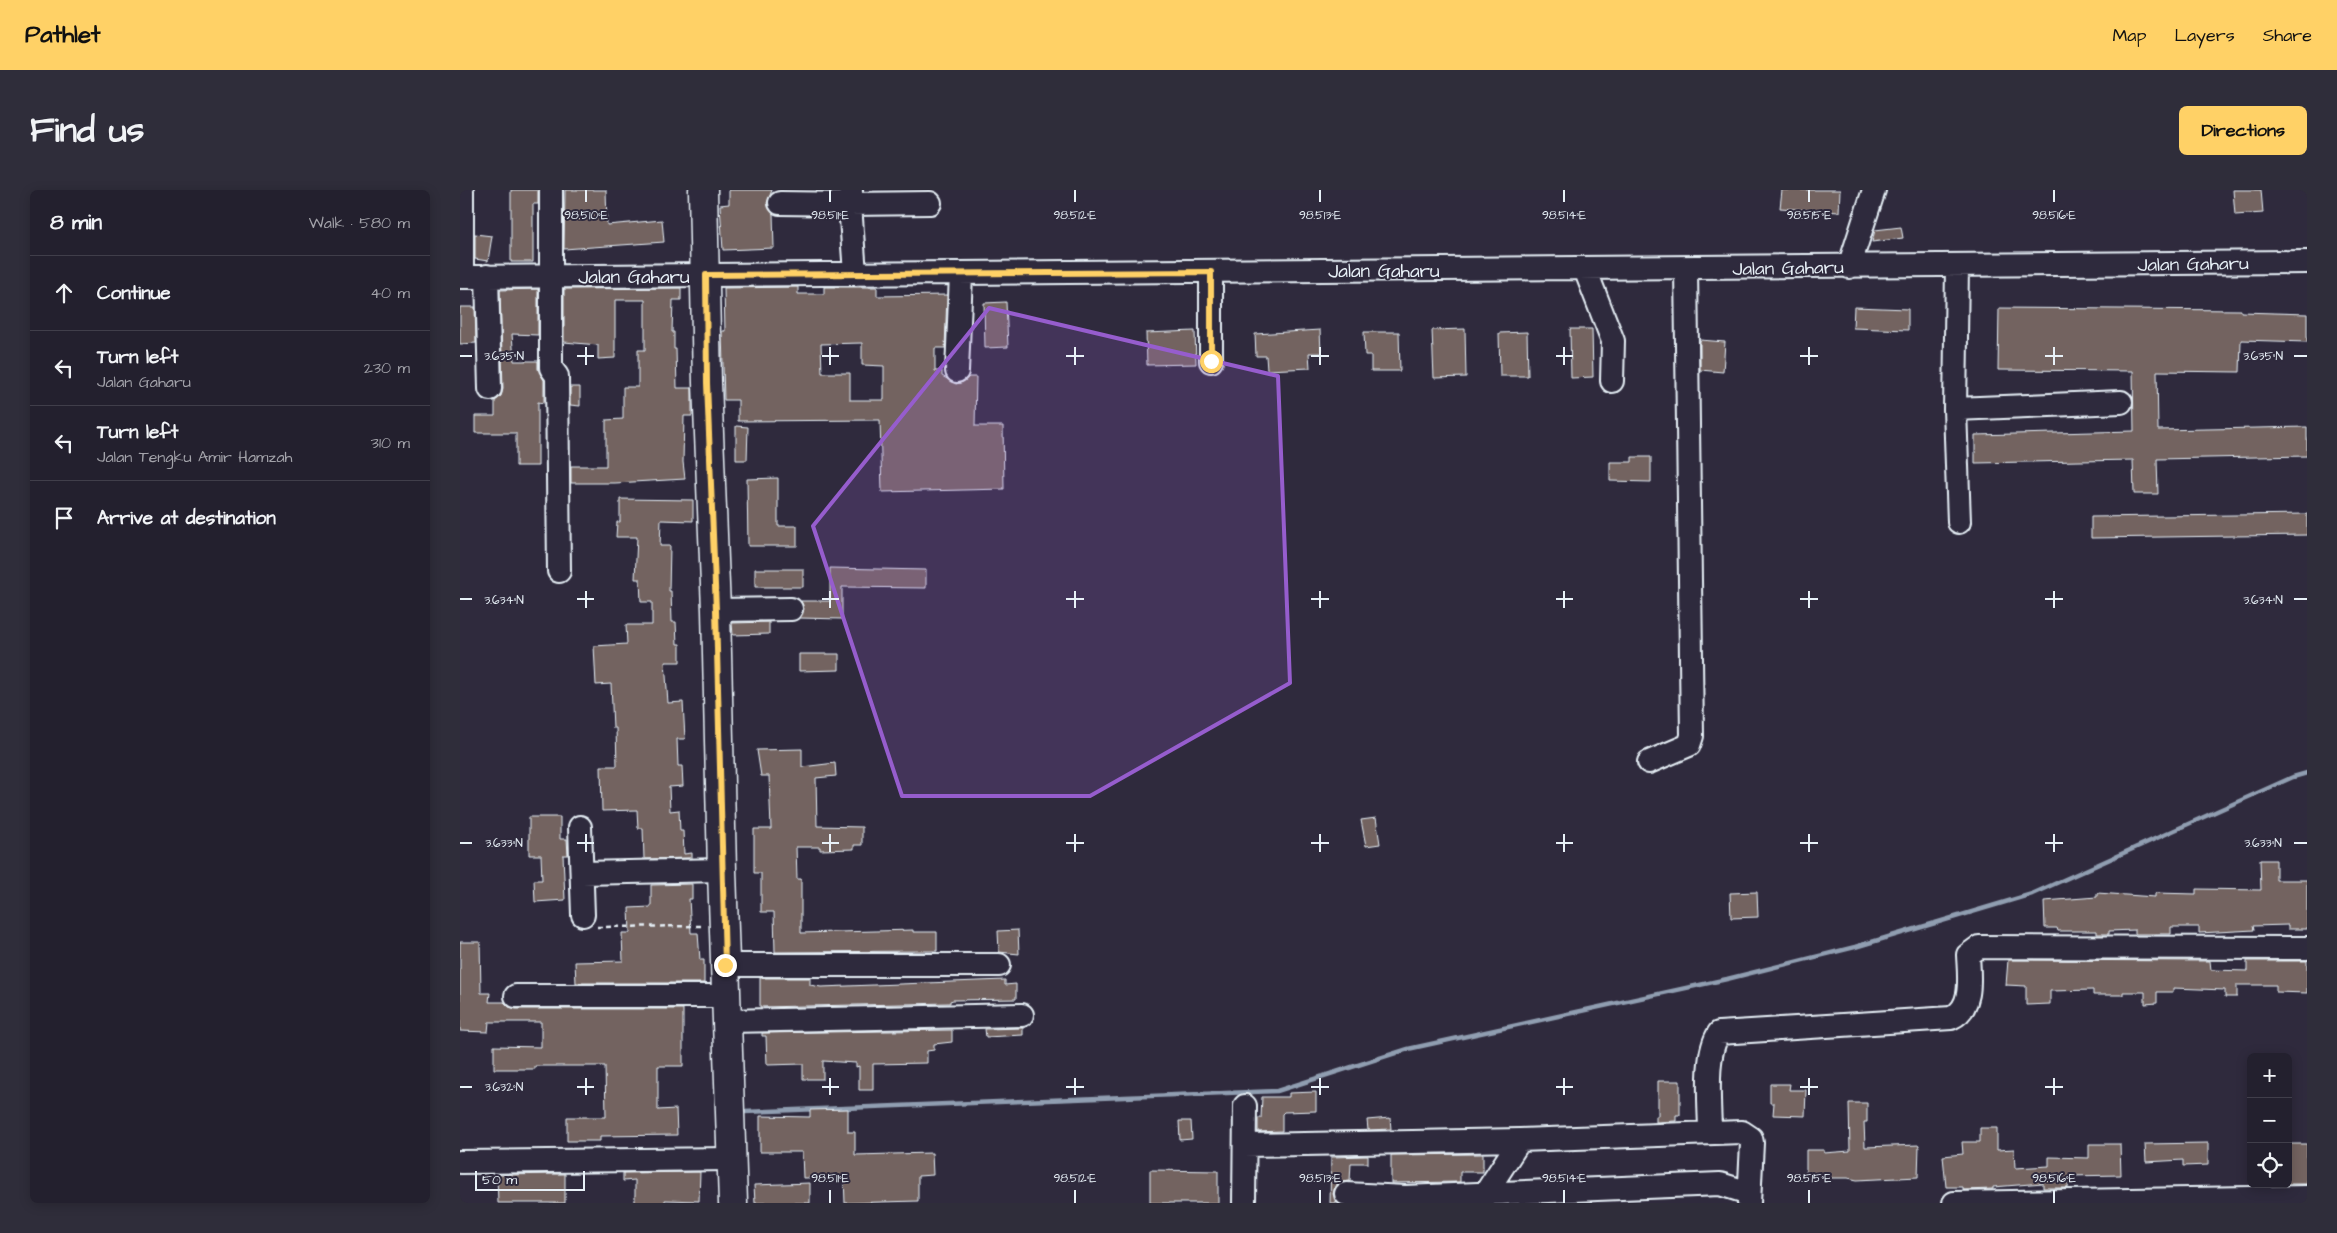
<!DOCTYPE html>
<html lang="en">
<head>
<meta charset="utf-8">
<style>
  :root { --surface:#23202e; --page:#2f2d3a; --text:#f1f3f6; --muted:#a3a3aa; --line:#403e4a; --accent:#ffd166 }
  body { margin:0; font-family:"Architects Daughter",sans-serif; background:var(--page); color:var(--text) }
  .controls { position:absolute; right:15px; bottom:15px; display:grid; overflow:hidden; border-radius:8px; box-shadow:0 2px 12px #0003 }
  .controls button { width:45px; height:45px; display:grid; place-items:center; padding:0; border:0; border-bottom:1px solid var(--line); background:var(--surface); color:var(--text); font:25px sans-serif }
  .scale { position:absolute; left:15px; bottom:12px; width:110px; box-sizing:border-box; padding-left:5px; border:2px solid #e8f1f8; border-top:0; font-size:14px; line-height:18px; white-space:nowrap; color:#e8f1f8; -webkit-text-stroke:4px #2f2a3d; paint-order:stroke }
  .stop { position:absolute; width:15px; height:15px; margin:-11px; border:4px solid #ffd166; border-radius:50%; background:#fff }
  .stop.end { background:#ffd166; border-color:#fff; box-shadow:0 1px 5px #0008 }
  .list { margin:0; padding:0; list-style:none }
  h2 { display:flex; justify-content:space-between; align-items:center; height:65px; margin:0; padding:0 20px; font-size:21px }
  h2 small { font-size:16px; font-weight:400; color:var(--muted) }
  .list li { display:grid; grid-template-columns:32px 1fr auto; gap:15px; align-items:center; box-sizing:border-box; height:75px; padding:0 20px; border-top:1px solid var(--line) }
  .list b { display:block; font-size:19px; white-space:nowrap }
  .list p { margin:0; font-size:16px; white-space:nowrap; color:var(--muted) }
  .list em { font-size:16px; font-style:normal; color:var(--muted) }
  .icon { flex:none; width:28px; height:28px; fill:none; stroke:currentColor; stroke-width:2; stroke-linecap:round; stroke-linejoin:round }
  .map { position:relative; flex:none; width:1847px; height:1013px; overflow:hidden; border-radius:8px }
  header { display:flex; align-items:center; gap:30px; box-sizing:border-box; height:70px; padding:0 25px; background:var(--accent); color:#111 }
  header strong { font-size:24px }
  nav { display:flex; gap:28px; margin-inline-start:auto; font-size:18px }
  .intro { display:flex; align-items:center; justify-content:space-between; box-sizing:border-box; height:120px; padding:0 30px }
  h1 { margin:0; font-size:35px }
  .button { padding:12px 22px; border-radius:8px; background:var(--accent); color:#111; font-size:18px; font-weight:700 }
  main { display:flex; gap:30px; padding:0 30px }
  aside { flex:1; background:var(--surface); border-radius:8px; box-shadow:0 2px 12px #0003 }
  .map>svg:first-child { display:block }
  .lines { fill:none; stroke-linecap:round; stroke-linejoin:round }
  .stream { stroke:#909eb1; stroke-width:4.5 }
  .building { fill:#736461; stroke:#e8f1f8; fill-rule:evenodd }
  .minor-casing { stroke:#e8f1f8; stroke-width:26 }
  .major-casing { stroke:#e8f1f8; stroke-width:31 }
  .path { stroke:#e8f1f8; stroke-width:2.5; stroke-dasharray:5 4; stroke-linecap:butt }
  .minor { stroke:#2f2a3d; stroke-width:22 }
  .major { stroke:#2f2a3d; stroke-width:28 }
  .route { stroke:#ffd166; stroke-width:6 }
  .marked { fill:#965dcd; fill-opacity:0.2; stroke:#965dcd; stroke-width:4; stroke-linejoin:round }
  .ticks { fill:none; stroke:#e8f1f8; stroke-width:2 }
  .labels { text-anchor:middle; stroke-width:4; stroke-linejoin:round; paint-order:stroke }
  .street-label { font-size:19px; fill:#e8f1f8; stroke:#2f2a3d }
  .ticks-label { font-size:12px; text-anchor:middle; fill:#e8f1f8; stroke:#2f2a3d; stroke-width:4; stroke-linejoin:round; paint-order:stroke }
</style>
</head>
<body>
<header>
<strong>Pathlet</strong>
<nav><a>Map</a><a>Layers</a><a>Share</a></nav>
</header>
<div class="intro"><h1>Find us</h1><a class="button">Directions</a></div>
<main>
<aside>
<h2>8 min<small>Walk · 580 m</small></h2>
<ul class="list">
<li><svg class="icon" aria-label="ahead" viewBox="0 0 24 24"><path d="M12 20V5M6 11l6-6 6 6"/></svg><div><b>Continue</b></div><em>40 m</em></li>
<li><svg class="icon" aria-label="left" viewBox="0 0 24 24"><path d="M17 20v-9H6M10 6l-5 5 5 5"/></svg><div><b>Turn left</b><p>Jalan Gaharu</p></div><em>230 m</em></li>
<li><svg class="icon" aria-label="left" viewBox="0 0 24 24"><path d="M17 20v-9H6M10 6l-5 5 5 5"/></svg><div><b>Turn left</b><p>Jalan Tengku Amir Hamzah</p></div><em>310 m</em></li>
<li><svg class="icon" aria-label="arrive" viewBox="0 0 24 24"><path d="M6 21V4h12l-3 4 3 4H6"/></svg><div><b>Arrive at destination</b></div></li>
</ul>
</aside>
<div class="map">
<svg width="1847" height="1013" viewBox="0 0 1847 1013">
  <rect width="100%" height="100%" fill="#2f2a3d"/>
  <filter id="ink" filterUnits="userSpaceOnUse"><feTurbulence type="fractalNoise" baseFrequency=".02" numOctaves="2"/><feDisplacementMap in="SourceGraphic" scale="10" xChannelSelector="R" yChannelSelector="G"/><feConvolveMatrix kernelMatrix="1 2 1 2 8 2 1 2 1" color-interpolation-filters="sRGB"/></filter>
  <g filter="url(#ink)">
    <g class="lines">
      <path class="stream" d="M284,922l533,-21 131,-42 319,-70 128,-32 177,-53 261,-117 14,-4"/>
    </g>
    <path class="building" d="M51,0h27v14h-5v58h-22z
      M105,0h41l1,35 55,-5 2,22 -100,7z
      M269,0h43l-5,13 6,11 1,34 -51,2 -3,-45 9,-1z
      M1322,0h58l-1,22 -59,-4z
      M1773,0h28l2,23 -28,2z
      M1441,37l2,11 -31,4 3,-12z
      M15,44l17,2 -4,25 -13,-2z
      M338,97v7h26v-7h53v9l70,-1 -2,53h-10v23h7v5l14,8 7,-2 6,-5h7l-1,49h28l1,63 -122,3 -2,-72 -142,1v-21h-14l-2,-69h3l-1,-43zM402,153v22l22,1v34h-34v-27h-28l-1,-29z
      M221,98v12h-8l-1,32h2v17h2l1,39h15v28h-8l-1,46 2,17 -70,4h-44v-17h35v-46l17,-1v-32h15v-37h7v-50h-30v58l-17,1v-14l-34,-3v-53z
      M78,99v46l-26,-1 2,27h24v8l6,11v23l-6,-1v64h-22v-33h-41v-17h20v-15l6,-5 2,-7 -3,-99z
      M546,112l2,45 -23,1 -1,-45z
      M0,117h15l1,36 -16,1z
      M1394,117l54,2v21l-55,-2z
      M1539,118l242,2v2l66,2v28l-66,-2 -1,32 -83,-1 1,59 149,-3v29l-150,3 1,35h-24l-1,-34 -158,3v-28l159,-4 -1,-60 -135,-1z
      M1005,139l1,48 -32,1 -2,-48z
      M1110,139h22l1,48 -22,1z
      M860,140l1,23h-12l1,15 -43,2 -1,-14h-10l-1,-22z
      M735,141l1,33 -49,1 -1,-32z
      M904,142h35l1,39h-29v-16h-6z
      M1067,142l1,44h-28l-1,-43z
      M1240,150l25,2 -2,30 -23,-2z
      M110,197h10v19l-10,-1z
      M276,236l12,1 -1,33h-11z
      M1172,267h19v25l-41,-1v-19h22z
      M318,288v48h19v20h-49l-1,-67z
      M160,309l73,1v21l-32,-1 -1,26h10l-1,45h2l1,31h4l1,22h3v18h-15l3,41 15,-1 2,37h-8l1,27h4l1,20 -14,1 1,24 9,-1 1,21h3l1,23 8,-1v5l-48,1 -1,-31h-5l-1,-18 -35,1 -1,-45h16l-1,-38h-3l-2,-44 -15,1 -2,-39 33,-2 -1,-19h26v-23h-11l-1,-23h-5l2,-42h-21l1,-15h3z
      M1847,324v21l-216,3v-21z
      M370,378l96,2v18l-84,-1v32l-42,-1 4,-9 -3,-8h29z
      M295,379h48v18h-48z
      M309,432v12l-36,1 -1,-12z
      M339,464h40v16l-40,1z
      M342,559v18l33,-4 1,13 -20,2 1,48 45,1v18h-8v4l-34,1v-3h-24l1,32h4v54l112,-3v2h24v19l-162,1 -1,-40h-13v-39h-7v-44h17l-2,-53h-8l-4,-26z
      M69,627h31v22h7l1,16h-5l2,45 -30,2 -1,-22h8l-1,-25h-12z
      M916,628l4,26 -14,2 -5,-26z
      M1800,670h16v20h31v49h-19v-4l-35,1 1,4 -55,3v-6h-28v7h-36v-4l-26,1v3h-12v-3h-39l-1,-3h-12l-1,-27 53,-4v-4l58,4v-4l41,1v-5l65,1z
      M232,694v15h-3l2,34h7l2,27h4v23h-128l-1,-21 48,-1 -1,-28h8l-1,-25 22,-1v-22z
      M1297,702l1,25 -27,1 -1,-25z
      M558,740l1,24 -20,-2 -1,-21z
      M0,752h20l1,51h9l-1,9h15l5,5 7,2h167v57h-25v44l18,-1 1,26 -77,1v5h-33v-24h39l-1,-51h-70v3h-41v-23l47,1v-25h-52l-1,10 -28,-1z
      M1548,770l202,1 1,9 36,1v-10h60v32l-31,-1v-7h-39v12h-12v-7l-52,-2v4h-16v11l-12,1v-12h-22v3h-30v-5l-43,1v13l-24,1v-19l-20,-1z
      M300,788h50v7l11,2 184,-7v5l11,-1v15l-63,1 -3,1v2l-190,4z
      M563,838v7l-37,2 -1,-8z
      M492,840v12l-18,2v6l-7,1v12l-54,1v26h-14v-24l-3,1v-4l-33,-2v18h-20v-15l-36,1 -1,-29h-4v-3z
      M1198,891h22v34h-4v6l-20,1v-6h2z
      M1310,894h20l-1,6h17l-1,26 -32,-1 1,-12h-4z
      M856,902v19l-32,1 -2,2v17l-24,1v-14h3l1,-21h27v-4z
      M1389,913h18v19h-3l1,25 54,-2 -1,32 -61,3 -9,-2h-19v-3l-23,-1v-24h18v3l26,-2z
      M388,919v23h7v23l77,-2 1,22 -15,1v25l-73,2 -1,-26 -41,1 -1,-26h-42v-36l50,1v-7z
      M930,928l1,11 -23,1 -1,-10z
      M719,931h12l1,18 -12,1z
      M1520,938h17v22l17,-1 1,19 34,-2v-9l40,1v-14h31l1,31 -52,1 -1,12h-25v-5l-50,4v2l-30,1v-3h-17l-3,-31 20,-2 -1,-12h18z
      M1748,953v22l-25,1v-6l-37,2 -1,-18z
      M1828,954h19v40h-19z
      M1023,964v18h-23v10l-69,1v-28z
      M908,966v7h-17l-1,18 -10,1 -5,4 -2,8 4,9h-7l1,-46z
      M690,980l68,1v32h-68z
      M240,982l-1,29 -34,-1v3h-30v-23l-12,1v-8z
      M105,984v29h-67l-1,-28z
      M350,993v20h-55l-1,-18z"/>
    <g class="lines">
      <defs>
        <path id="minor" d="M91,0v178l6,8 2,195
          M391,0l-1,14 80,-1
          M320,13l70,1 5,70
          M1497,76l-2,143 4,113
          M1389,77l25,-77
          M1125,79l28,72 -1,40
          M751,82v89
          M2,86v-86
          M27,86l3,113
          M0,87l1847,-15
          M497,181l4,-97
          M1495,219l166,-7
          M256,420l75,-1
          M1189,572l40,-17 3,-9 -6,-468
          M120,637l3,88
          M122,683l140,-3
          M265,775h274
          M56,806h210
          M267,831l295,-6
          M1250,943c0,-26 -6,-78 9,-100l232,-15c23,-10 18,-42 17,-63l11,-8 328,1
          M785,955l275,-5 222,-8 9,6 1,5 -3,60
          M0,972l271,-3
          M886,1004l59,3
          M784,1013l1,-97
          M945,1013v-6l315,-13 29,9
          M1019,1013l41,-63
          M1494,1013l353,-6"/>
        <path id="major" d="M243,0l4,193 9,227 6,260 11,333"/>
      </defs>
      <use href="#minor" class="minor-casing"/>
      <use href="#major" class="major-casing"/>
      <path class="path" d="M137,737l107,-1"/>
      <use href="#minor" class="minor"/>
      <use href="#major" class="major"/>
    </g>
  </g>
  <g class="lines" filter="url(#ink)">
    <path class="route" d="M265,775l-9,-355 -9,-227 -1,-108 505,-3v89"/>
  </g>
  <path class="marked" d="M529,118l289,68 12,307 -200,113h-188l-89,-270z"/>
  <path class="ticks" d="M126,0v12M370,0v12M615,0v12M860,0v12M1104,0v12M1349,0v12M1594,0v12M126,157v18M370,157v18M615,157v18M860,157v18M1104,157v18M1349,157v18M1594,157v18M0,166h12M117,166h17M362,166h17M606,166h18M851,166h18M1096,166h17M1340,166h18M1585,166h18M1834,166h13M126,401v17M370,401v17M615,401v17M860,401v17M1104,401v17M1349,401v17M1594,401v17M0,409h12M117,409h17M362,409h17M606,409h18M851,409h18M1096,409h17M1340,409h18M1585,409h18M1834,409h13M126,644v18M370,644v18M615,644v18M860,644v18M1104,644v18M1349,644v18M1594,644v18M0,653h12M117,653h17M362,653h17M606,653h18M851,653h18M1096,653h17M1340,653h18M1585,653h18M1834,653h13M126,888v17M370,888v17M615,888v17M860,888v17M1104,888v17M1349,888v17M1594,888v17M0,897h12M117,897h17M362,897h17M606,897h18M851,897h18M1096,897h17M1340,897h18M1585,897h18M370,1000v13M615,1000v13M860,1000v13M1104,1000v13M1349,1000v13M1594,1000v13"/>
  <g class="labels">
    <g class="street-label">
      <text transform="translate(1733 73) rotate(-1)" y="7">Jalan Gaharu</text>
      <text transform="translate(1328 77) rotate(-1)" y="7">Jalan Gaharu</text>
      <text x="924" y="87">Jalan Gaharu</text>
      <text x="174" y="93">Jalan Gaharu</text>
    </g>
  </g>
  <g class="ticks-label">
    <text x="126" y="29">98.510°E</text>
    <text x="370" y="29">98.511°E</text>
    <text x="615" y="29">98.512°E</text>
    <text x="860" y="29">98.513°E</text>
    <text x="1104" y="29">98.514°E</text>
    <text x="1349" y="29">98.515°E</text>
    <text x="1594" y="29">98.516°E</text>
    <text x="44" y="170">3.635°N</text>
    <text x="1803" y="170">3.635°N</text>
    <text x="44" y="414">3.634°N</text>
    <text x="1803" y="414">3.634°N</text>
    <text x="44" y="657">3.633°N</text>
    <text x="1803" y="657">3.633°N</text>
    <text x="44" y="901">3.632°N</text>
    <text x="370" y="992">98.511°E</text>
    <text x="615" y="992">98.512°E</text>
    <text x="860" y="992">98.513°E</text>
    <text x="1104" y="992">98.514°E</text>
    <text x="1349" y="992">98.515°E</text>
    <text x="1594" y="992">98.516°E</text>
  </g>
</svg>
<div class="controls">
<button>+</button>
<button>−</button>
<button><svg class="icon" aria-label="locate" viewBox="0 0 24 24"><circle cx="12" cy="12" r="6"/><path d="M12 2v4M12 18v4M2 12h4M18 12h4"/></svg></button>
</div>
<div class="scale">50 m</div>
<div class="stop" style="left:751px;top:171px"></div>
<div class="stop end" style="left:265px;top:775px"></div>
</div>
</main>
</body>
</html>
